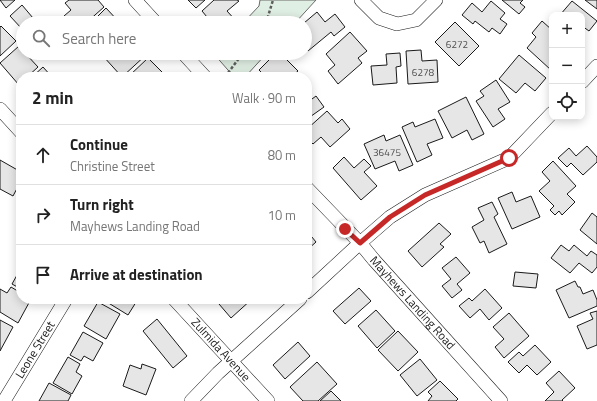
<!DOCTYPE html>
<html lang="en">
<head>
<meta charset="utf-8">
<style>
  :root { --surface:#fff; --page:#f2f2f2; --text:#222; --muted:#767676; --line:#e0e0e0 }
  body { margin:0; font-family:"Titillium Web",sans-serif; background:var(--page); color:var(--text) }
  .controls { position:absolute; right:12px; top:12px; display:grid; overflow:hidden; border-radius:8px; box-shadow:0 2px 10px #0003 }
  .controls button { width:36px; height:36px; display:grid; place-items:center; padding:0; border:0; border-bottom:1px solid var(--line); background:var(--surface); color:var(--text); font:20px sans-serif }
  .stop { position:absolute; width:12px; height:12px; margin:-9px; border:3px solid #c62828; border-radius:50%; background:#fff }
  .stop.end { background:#c62828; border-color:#fff; box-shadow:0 1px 4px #0008 }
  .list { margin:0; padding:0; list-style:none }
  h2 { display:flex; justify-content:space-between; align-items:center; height:52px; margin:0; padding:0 16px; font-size:17px }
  h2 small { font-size:13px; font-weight:400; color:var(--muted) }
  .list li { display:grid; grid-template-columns:26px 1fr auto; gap:12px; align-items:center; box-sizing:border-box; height:60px; padding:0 16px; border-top:1px solid var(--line) }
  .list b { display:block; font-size:15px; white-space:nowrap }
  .list p { margin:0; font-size:13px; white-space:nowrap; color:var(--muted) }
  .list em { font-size:13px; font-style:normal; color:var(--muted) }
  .icon { flex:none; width:22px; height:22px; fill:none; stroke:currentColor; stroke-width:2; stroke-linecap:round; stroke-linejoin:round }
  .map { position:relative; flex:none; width:597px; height:401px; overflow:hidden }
  .search { position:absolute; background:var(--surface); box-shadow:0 2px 10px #0003; left:16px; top:16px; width:296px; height:44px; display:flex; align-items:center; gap:10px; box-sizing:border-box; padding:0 14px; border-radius:22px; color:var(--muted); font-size:15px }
  .panel { position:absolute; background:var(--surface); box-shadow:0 2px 10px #0003; left:16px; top:72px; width:296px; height:232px; border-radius:16px }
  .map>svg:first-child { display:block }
  .green { fill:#e0efe3; stroke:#6a6a6a }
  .building { fill:#e6e6e6; stroke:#1a1a1a }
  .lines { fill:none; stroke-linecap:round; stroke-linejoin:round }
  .minor-casing { stroke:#1a1a1a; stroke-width:14 }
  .path { stroke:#5f5f5f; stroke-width:2.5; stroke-dasharray:3 2; stroke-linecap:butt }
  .minor { stroke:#fff; stroke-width:13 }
  .route { stroke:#c62828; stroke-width:5 }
  .labels { text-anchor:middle; stroke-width:3; stroke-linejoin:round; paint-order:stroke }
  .number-label { font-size:10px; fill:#4d4d4d }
  .street-label { font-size:12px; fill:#1a1a1a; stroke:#fff }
</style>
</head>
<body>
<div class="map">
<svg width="597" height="401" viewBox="0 0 597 401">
  <rect width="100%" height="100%" fill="#fff"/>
  <path class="green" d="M260,0h56l-21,23h-52l16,-17z
    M215,53h52l-22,24h-11l-20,-23z"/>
  <path class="building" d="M0,0h15l-9,8z
    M69,0h29l6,7 -18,16h-16l-6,-7 7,-6 -6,-7z
    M188,0h17l-9,8z
    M214,0h23l2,1 -12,10 10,11 -25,1 -10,-12z
    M502,0h21l-3,3 5,4 -6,7z
    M585,0h12v9z
    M491,1l14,12 -5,6 7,5 -7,10 -8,-6 -3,4 -14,-11 -2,3 -11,-9 10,-12 10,9z
    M572,1l25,20 -8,10 -7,-5v-11h-22z
    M22,5l11,13 -5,5h-5v4l-1,2 -12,-13z
    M106,8l14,15h-29z
    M317,12l8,10 10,-8 10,13 -11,9 -3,-4 -23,19 -3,-4 -1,-24z
    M542,21l10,9v38l-1,2 -24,-22 9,-11 -4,-4z
    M455,22l24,24 -20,20 -24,-24z
    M1,26l15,15 -16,15v-29z
    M350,32l17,19 -9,7 4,5 -24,21 -10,-13 7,-6 -9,-11z
    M19,46l4,5v2h2l13,14 -11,10h-6v6l-2,2 -19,-22z
    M421,50l1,11 15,-1 1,22 -30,2 -2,-33z
    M106,53h40l1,1 -25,23 -19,-21z
    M276,53h4l18,18 -7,6h-25l-7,-7z
    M400,53l1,13 -5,1 1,16 -24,2 -2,-19 16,-1 -1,-11z
    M519,55l27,23 -11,13 -10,-8 -9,10 -17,-14z
    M148,58l18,18 -36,1 -1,-1z
    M43,67l9,10h-20z
    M496,80l14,22 -12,7 7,10 -12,8 -17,-26 8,-5 -4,-5z
    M307,92l5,7 4,-3 8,11 -17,12z
    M466,97l18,37 -12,6 -5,-10 -15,8 -14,-27z
    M327,111l11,12 4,-4 8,10 -20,18 -9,-10 -8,7 -6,-6v-9z
    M435,119l8,19 -16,6 5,11 -15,7 -15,-35 11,-5 2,5z
    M384,135l2,6 14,-6 13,30 -14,6 -4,-10 -20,8 -11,-25z
    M587,146l10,11v5l-14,13 -12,-12 -4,4 -9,-9 11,-10 7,8z
    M344,157l10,11 10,-9 7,7 -7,6 13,14 -16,14 -28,-32z
    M0,160l21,12v9l-8,15 -13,-7z
    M553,161l23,25 -9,8 8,8 -13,13 -3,-4 -4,4 -5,-5 4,-4 -15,-15 11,-10 -8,-9z
    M512,192l4,10 15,-6 9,21 -28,12 -14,-31z
    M492,202l6,12 -4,3 13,27 -18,9 -5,-12 -4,2 -8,-16 12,-7 -6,-12z
    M592,213l5,4v27l-17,-14z
    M439,223l12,11 -11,10 4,3 -22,20 -14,-16z
    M307,231l9,11 -9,8z
    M561,245l8,6 5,-6 13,11 4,-5 6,4v12l-5,6 -13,-10 -9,10 -19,-15z
    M456,257l14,16 -13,11 5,6 -10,8 -10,-12 9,-7 -9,-11z
    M21,268v21l-9,-5z
    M515,272l23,2 -2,14 -23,-2z
    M575,281l3,6h2l3,7 10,-4 4,10v6l-28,12 -13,-28z
    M11,287l10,6v6h10l-13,24 -18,-11v-23l7,4z
    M359,288l12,13 -26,23 -12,-13z
    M485,289l17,19 -13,12 -9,-11 -10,9 -11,-12 10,-8 3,3z
    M102,299h36l-10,16z
    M224,299h28l-21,19 -12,-14z
    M98,302l22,12 -14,25 -22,-13z
    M376,310l19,21 -18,17 -19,-22z
    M597,311v34l-10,4 -10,-23 16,-7 -3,-6z
    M509,313l20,23 -25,22 -9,-11 9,-8 -11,-12z
    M157,319l30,37 -14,12 -30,-37z
    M0,320l13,7 -13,24z
    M398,331l20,21 -20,19 -20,-21z
    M83,332l20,11 -10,18 -9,-5 -3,5 -11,-6z
    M298,342l12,14 -25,23 -12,-14z
    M535,345l16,17 -14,13 -10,-10 -8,8 -11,-11 11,-10 4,4z
    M68,357l12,7 -4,8 6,4 -10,18 -19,-11z
    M420,359l17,21 -20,16 -17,-21z
    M317,362l20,22 -19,17h-15l-13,-14z
    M142,364l14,5 -10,26 -23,-9 7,-21 11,4z
    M559,371l16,17 -13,12 1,1h-18l9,-9 -8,-9z
    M440,381l18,18 -2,2h-28l4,-5 -4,-4z
    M49,383l22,12 -3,6h-29z
    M331,391l10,10h-21z"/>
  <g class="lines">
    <defs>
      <g id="minor">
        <path d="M135,0l21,23"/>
        <path d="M361,0l18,18 18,6 19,-4 20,-20"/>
        <path d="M183,53l22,24"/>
        <path d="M582,82l15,-16"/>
        <path d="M0,109l21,23"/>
        <path id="s1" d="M307,188l53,55 14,17 127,141"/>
        <path d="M307,292l53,-49 30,-26 35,-22 84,-37 43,-45"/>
        <path id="s2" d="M174,299l94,102"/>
        <path id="s3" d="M4,401l62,-102"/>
        <path d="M191,401l27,-28 82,-74"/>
      </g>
    </defs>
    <use href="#minor" class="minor-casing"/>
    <path class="path" d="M266,23l7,-23
      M225,77l18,-24"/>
    <use href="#minor" class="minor"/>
  </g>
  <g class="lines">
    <path class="route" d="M345,229l15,14 30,-26 35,-22 84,-37"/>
  </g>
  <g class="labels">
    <g class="number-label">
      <text x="457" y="48">6272</text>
      <text x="423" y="76">6278</text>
      <text x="387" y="156">36475</text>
    </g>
    <g class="street-label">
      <text dy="4" stroke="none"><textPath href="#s1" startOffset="156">Mayhews Landing Road</textPath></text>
      <text dy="4" stroke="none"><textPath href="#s3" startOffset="60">Leone Street</textPath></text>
      <text dy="4" stroke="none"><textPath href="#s2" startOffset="69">Zulmida Avenue</textPath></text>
    </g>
  </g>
</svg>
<div class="controls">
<button>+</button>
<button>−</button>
<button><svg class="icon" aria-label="locate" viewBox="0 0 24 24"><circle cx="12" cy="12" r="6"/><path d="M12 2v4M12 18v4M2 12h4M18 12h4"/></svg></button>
</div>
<div class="stop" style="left:509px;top:158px"></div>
<div class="stop end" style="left:345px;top:229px"></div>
<div class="search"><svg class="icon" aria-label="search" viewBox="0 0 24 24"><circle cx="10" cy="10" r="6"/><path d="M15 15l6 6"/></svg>Search here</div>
<section class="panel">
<h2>2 min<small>Walk · 90 m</small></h2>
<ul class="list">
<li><svg class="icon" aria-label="ahead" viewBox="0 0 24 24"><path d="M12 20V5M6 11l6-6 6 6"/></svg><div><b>Continue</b><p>Christine Street</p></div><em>80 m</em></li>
<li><svg class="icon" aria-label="right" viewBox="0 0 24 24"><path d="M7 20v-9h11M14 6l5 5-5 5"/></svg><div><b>Turn right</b><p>Mayhews Landing Road</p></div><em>10 m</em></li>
<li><svg class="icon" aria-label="arrive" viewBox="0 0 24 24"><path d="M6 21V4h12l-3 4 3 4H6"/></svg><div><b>Arrive at destination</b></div></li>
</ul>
</section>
</div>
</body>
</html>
